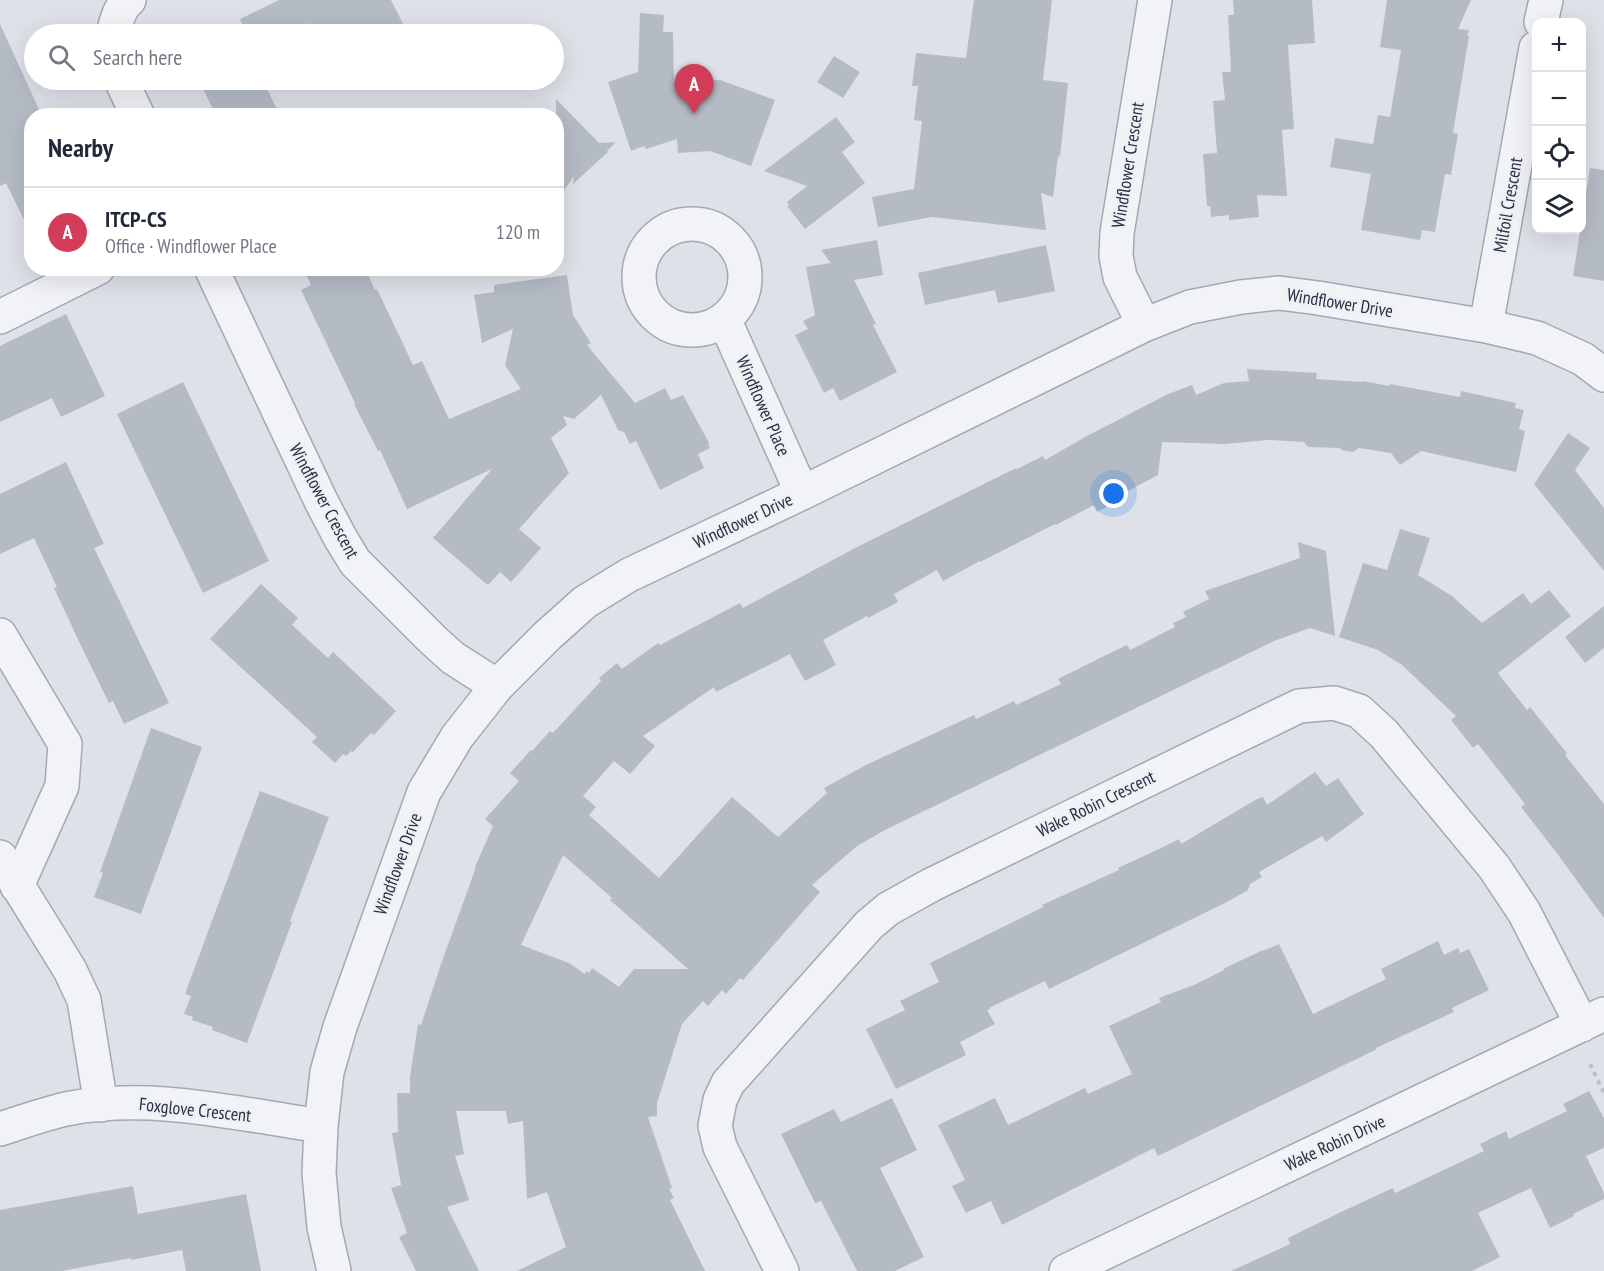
<!DOCTYPE html>
<html lang="en">
<head>
<meta charset="utf-8">
<style>
  :root { --surface:#fff; --page:#f6f6f7; --text:#1f2937; --muted:#747a83; --line:#e0e1e3; --accent:#d33d57 }
  body { margin:0; font-family:"PT Sans Narrow",sans-serif; background:var(--page); color:var(--text) }
  .controls { position:absolute; right:18px; top:18px; display:grid; overflow:hidden; border-radius:12px; box-shadow:0 6px 24px #0002 }
  .controls button { width:54px; height:54px; display:grid; place-items:center; padding:0; border:0; border-bottom:2px solid var(--line); background:var(--surface); color:var(--text); font:30px sans-serif }
  .you { position:absolute; left:1114px; top:494px; width:21px; height:21px; margin:-15px; border:4px solid #fff; border-radius:50%; background:#1a73e8; box-shadow:0 0 0 9px #1a73e833 }
  .badge { display:grid; place-items:center; width:39px; height:39px; border-radius:50%; background:var(--accent); color:#fff; font-size:20px; font-weight:700 }
  .pin { position:absolute; translate:-50% -50px; filter:drop-shadow(0 2px 3px #0008) }
  .pin::after { content:''; position:absolute; top:32px; width:21px; height:18px; background:inherit; clip-path:polygon(0 0,100% 0,50% 100%) }
  .list { margin:0; padding:0; list-style:none }
  h2 { display:flex; justify-content:space-between; align-items:center; height:78px; margin:0; padding:0 24px; font-size:26px }
  h2 small { font-size:20px; font-weight:400; color:var(--muted) }
  .list li { display:grid; grid-template-columns:39px 1fr auto; gap:18px; align-items:center; box-sizing:border-box; height:90px; padding:0 24px; border-top:2px solid var(--line) }
  .list b { display:block; font-size:22px; white-space:nowrap }
  .list p { margin:0; font-size:20px; white-space:nowrap; color:var(--muted) }
  .list em { font-size:20px; font-style:normal; color:var(--muted) }
  .icon { flex:none; width:33px; height:33px; fill:none; stroke:currentColor; stroke-width:2; stroke-linecap:round; stroke-linejoin:round }
  .map { position:relative; flex:none; width:1604px; height:1271px; overflow:hidden }
  .search { position:absolute; background:var(--surface); box-shadow:0 6px 24px #0002; left:24px; top:24px; width:540px; height:66px; display:flex; align-items:center; gap:15px; box-sizing:border-box; padding:0 21px; border-radius:33px; color:var(--muted); font-size:22px }
  .panel { position:absolute; background:var(--surface); box-shadow:0 6px 24px #0002; left:24px; top:108px; width:540px; height:168px; border-radius:24px }
  .map>svg:first-child { display:block }
  .building { fill:#b5bbc5; fill-rule:evenodd }
  .lines { fill:none; stroke-linecap:round; stroke-linejoin:round }
  .minor-casing { stroke:#a3a9b2; stroke-width:36 }
  .path { stroke:#bcc0c7; stroke-width:4; stroke-dasharray:4.5 4.5; stroke-linecap:butt }
  .minor { stroke:#f1f3f6; stroke-width:33 }
  .labels { text-anchor:middle; stroke-width:4.5; stroke-linejoin:round; paint-order:stroke }
  .street-label { font-size:18px; fill:#273040; stroke:#edf1f6 }
</style>
</head>
<body>
<div class="map">
<svg width="1604" height="1271" viewBox="0 0 1604 1271">
  <rect width="100%" height="100%" fill="#dee2e8"/>
  <path class="building" d="M279,0h112l17,34h-93l-5,-11 -24,11h-54l12,-5 -4,-10z
    M974,0h78l-9,80 25,3 -8,74 -2,-1 -5,41 -12,-4 5,37 -114,-13 -54,10 -6,-30 42,-8 8,-68 -8,-1 4,-34h-6l4,-33 50,5z
    M1233,0h79l3,43 -27,2 6,84 -12,1 5,66 -30,-1 2,22 -30,3v-5l-18,2 -1,-11h-3l-4,-52 14,-1 -4,-52 12,-1 -3,-28h9l-3,-57h6z
    M1387,0h84l-13,29 11,1 -2,6h2l-16,97 5,1 -7,41 -6,-1 -10,58 -13,-2 -2,10 -59,-10 10,-56 -41,-7 5,-29 38,6 5,-29 12,2 11,-67 -21,-3z
    M640,13l24,2 -1,17h10l1,50 46,-2 55,20 -24,66 -41,-15 -32,2 -1,-14 -31,10 -2,-3 -13,5 -23,-69 30,-10z
    M0,24l42,92h-10v120l-26,-53 -6,3z
    M834,56l26,16 -17,26 -26,-16z
    M199,80h64l17,36h-64z
    M556,99l43,44 17,-1 -9,9 1,1 -35,32 1,-8 -18,26z
    M836,117l19,25 -13,10 23,31 -60,46 -18,-23 2,-1 -2,-3 20,-16 -43,-15z
    M1590,168l14,2v111l-31,-5z
    M877,240l6,35 -29,5 22,44 -3,1 24,47 -57,29 -7,-13 -9,5 -29,-58 13,-6 -5,-8 12,-6 -9,-48 25,-4 -10,-13z
    M1046,245l9,46 -57,12 -3,-13 -70,15 -7,-32z
    M303,268h62l10,22 2,-1 36,76 9,-4 27,58 72,-30 -16,-24 8,-36 -31,14 -8,-48 20,-3v-7l73,-10 6,40 18,28 -4,2 48,58 30,-15 6,12 12,-5 26,48 -1,1 2,4 -12,6 6,14 -44,22 -24,-49 -6,3 -6,-12 -6,-2 -17,-35 -27,24 -11,-3 4,9 -16,13 18,35 -50,56 22,19 -30,34 -11,-10 -12,13 -4,-3 -51,-44 59,-69 -85,40 -27,-59 -2,1 -24,-47 1,-1 -54,-113 10,-5z
    M66,314l39,82 -44,21 -9,-19 -52,24v-76z
    M1247,369l70,4 -1,6 47,3v-1l26,5 1,-2 70,13 1,-6 55,12 -1,5 9,2 -5,19 6,2 -9,41 -95,-21 -21,14 -9,-12 -32,-5 -6,4 -12,-2 -1,-2 -32,-1 -4,-5 -36,-2 -43,4 -63,-2 -4,33 -34,18 2,4 -29,15 -3,-7 -38,20 -1,-1 -75,38v-1l-37,20 -6,-11 -43,24 4,8 -30,16 -1,-2 -44,24 13,25 -31,16 -15,-27 -74,38 -2,-5 -71,49 12,10 -25,28 -16,-13 -31,35 13,11 -7,8 70,63 73,-81 46,40 49,-44 -3,-5 42,-23 108,-50 2,4 38,-18 2,4 45,-21 -3,-5 50,-25 19,-9 3,5 45,-23 -2,-4 13,-6 -3,-5 26,-13 -4,-8 95,-33 -2,-16 28,9 9,85 -25,-8 -36,13 -389,189 -28,16 -45,39 8,7 -77,88 -3,-2 -14,16 -4,-4 -14,16 -5,-5 -21,23 -25,79v13l-9,1 24,71 -3,1 5,9 -4,2 35,71h-188l49,-24 -19,-55 -20,7 -4,-78 -15,3 -2,-13h-50l8,43 -9,2 14,44 -22,7 32,64h-63l-17,-34 8,-4 -16,-45 10,-3 -9,-52 6,-1 -1,-39h13v-16l8,-53 3,1 20,-61 35,-97h-1l18,-41 -8,-7 34,-38 -9,-8 21,-23 1,1 18,-20 3,2 48,-52 -2,-3 18,-15 5,6 36,-26 2,2 80,-42 3,5 116,-62 157,-78 1,1 26,-13 2,4 42,-24 81,-42 24,-9 4,10 28,-12 25,-2zM563,855l49,43 -2,2 78,69h-54l-15,18 -27,-19 -3,5 -2,-2 -2,3 -16,-11 -48,-18z
    M183,382l86,179 -66,32 -86,-179z
    M1568,433l22,15 -15,22 29,38v63l-70,-87z
    M66,462l38,82 -10,4 75,155 -45,21 -11,-23 -4,2 -26,-53 -29,-62 3,-1 -23,-49 -34,16v-60z
    M1400,529l30,9 -12,37 34,21 30,27 41,-30 8,11 18,-14 22,26 -73,57 29,37 3,-3 37,46 -2,2 39,49v114l-48,-66 -35,-45 4,-3 -47,-60 -5,4 -22,-28 5,-4 -54,-51 -24,-15 -39,-13 24,-74 24,7z
    M261,584l37,34 -6,7 36,33 5,-6 63,59 -22,24 -3,-2 -18,19 -2,-1 -5,5 -3,-2 -8,9 -23,-21 5,-5 -107,-98z
    M1604,606v42l-19,15 -20,-26z
    M151,728l51,19 -61,167 -47,-17 9,-24 -3,-1z
    M1315,772l11,14 12,-8 26,36 -38,28 -4,-6 -63,36 3,5 -12,7 -2,6 -19,11 -180,88 -4,-8 -56,27 1,1 -3,1 8,14 -35,18 6,13 -70,34 -30,-60 39,-19 -5,-9 39,-19 -9,-19 113,-56 -1,-2 77,-35 -1,-2 41,-19 20,-10 2,5 76,-45 6,-2 4,8z
    M260,791l69,26 -39,104 2,1 -45,121 -35,-13 1,-3 -21,-7 1,-3 -9,-3 7,-18 -6,-2z
    M1438,941l6,14 14,-7 2,5 9,-4 20,41 -37,18 2,4 -78,36 1,1 -219,107 -4,-8 -152,77 -11,-24 -25,12 -14,-27 13,-6 -27,-55 57,-27 13,27 77,-37 3,6 44,-20 -23,-48 52,-24 -2,-4 35,-13 30,-15 -1,-1 40,-19v1l16,-7 34,70 73,-35 -5,-10z
    M1589,1091l15,27v30l-18,8 18,37v6l-31,15 1,2 -24,12 -19,-40 -53,25 22,44 -28,14h-241l59,-27 -2,-6 53,-26 52,-24 2,5 89,-42 -4,-7 26,-13 3,8 58,-28 -4,-7z
    M892,1098l25,52 -37,18 44,89 -29,14h-38l-36,-70 -6,2 -34,-69 53,-25 7,13z
    M133,1186l5,28 108,-20 15,77h-75l-4,-21 -51,10v-2l-69,13h-62v-61z"/>
  <g class="lines">
    <defs>
      <path id="minor" d="M1541,22l5,-22
        M113,34c3,-12 6,-26 16,-34
        M121,80l17,36
        M639 277a53 53 0 1 1 106 0a53 53 0 1 1-106 0Z
        M211,268l111,235 19,36 14,23 77,77 21,19 44,28
        M0,317l98,-49
        M724,319l78,174
        M1144,325l-24,-48 -4,-21 1,-23 38,-233
        M1486,326l50,-278
        M0,635l65,109 -3,42 -45,100
        M0,857l70,113 14,30 17,105
        M0,1129c22,-7 44,-15 66,-20 85,-17 171,5 255,17
        M334,1271l-10,-44 -5,-54 2,-47 6,-54 13,-45 84,-235 33,-55 40,-51 50,-50 38,-34 44,-27 173,-82 342,-168 46,-18 51,-10 38,-4 39,5 168,28 51,12 46,21 21,16
        M782,1271l-62,-124 -5,-21 5,-26 8,-17 141,-158 19,-16 43,-24 368,-179 35,-3 25,8 25,23 110,133 30,45 58,113
        M1066,1271l538,-257"/>
    </defs>
    <use href="#minor" class="minor-casing"/>
    <path class="path" d="M1590,1064l14,29"/>
    <use href="#minor" class="minor"/>
  </g>
  <g class="labels">
    <g class="street-label">
      <text transform="translate(1128 165) rotate(-81)" y="6">Windflower Crescent</text>
      <text transform="translate(1508 205) rotate(-80)" y="6">Milfoil Crescent</text>
      <text transform="translate(1340 303) rotate(9)" y="6">Windflower Drive</text>
      <text transform="translate(763 406) rotate(66)" y="6">Windflower Place</text>
      <text transform="translate(324 501) rotate(62)" y="6">Windflower Crescent</text>
      <text transform="translate(743 521) rotate(-25)" y="6">Windflower Drive</text>
      <text transform="translate(1096 804) rotate(-26)" y="6">Wake Robin Crescent</text>
      <text transform="translate(398 864) rotate(-70)" y="6">Windflower Drive</text>
      <text transform="translate(195 1110) rotate(6)" y="6">Foxglove Crescent</text>
      <text transform="translate(1335 1143) rotate(-25)" y="6">Wake Robin Drive</text>
    </g>
  </g>
</svg>
<div class="controls">
<button>+</button>
<button>−</button>
<button><svg class="icon" aria-label="locate" viewBox="0 0 24 24"><circle cx="12" cy="12" r="6"/><path d="M12 2v4M12 18v4M2 12h4M18 12h4"/></svg></button>
<button><svg class="icon" aria-label="layers" viewBox="0 0 24 24"><path d="M12 4l9 5-9 5-9-5zM3 14l9 5 9-5"/></svg></button>
</div>
<div class="you"></div>
<div class="pin badge" style="left:694px;top:114px">A</div>
<div class="search"><svg class="icon" aria-label="search" viewBox="0 0 24 24"><circle cx="10" cy="10" r="6"/><path d="M15 15l6 6"/></svg>Search here</div>
<section class="panel">
<h2>Nearby<small></small></h2>
<ul class="list">
<li><span class="badge">A</span><div><b>ITCP-CS</b><p>Office · Windflower Place</p></div><em>120 m</em></li>
</ul>
</section>
</div>
</body>
</html>
